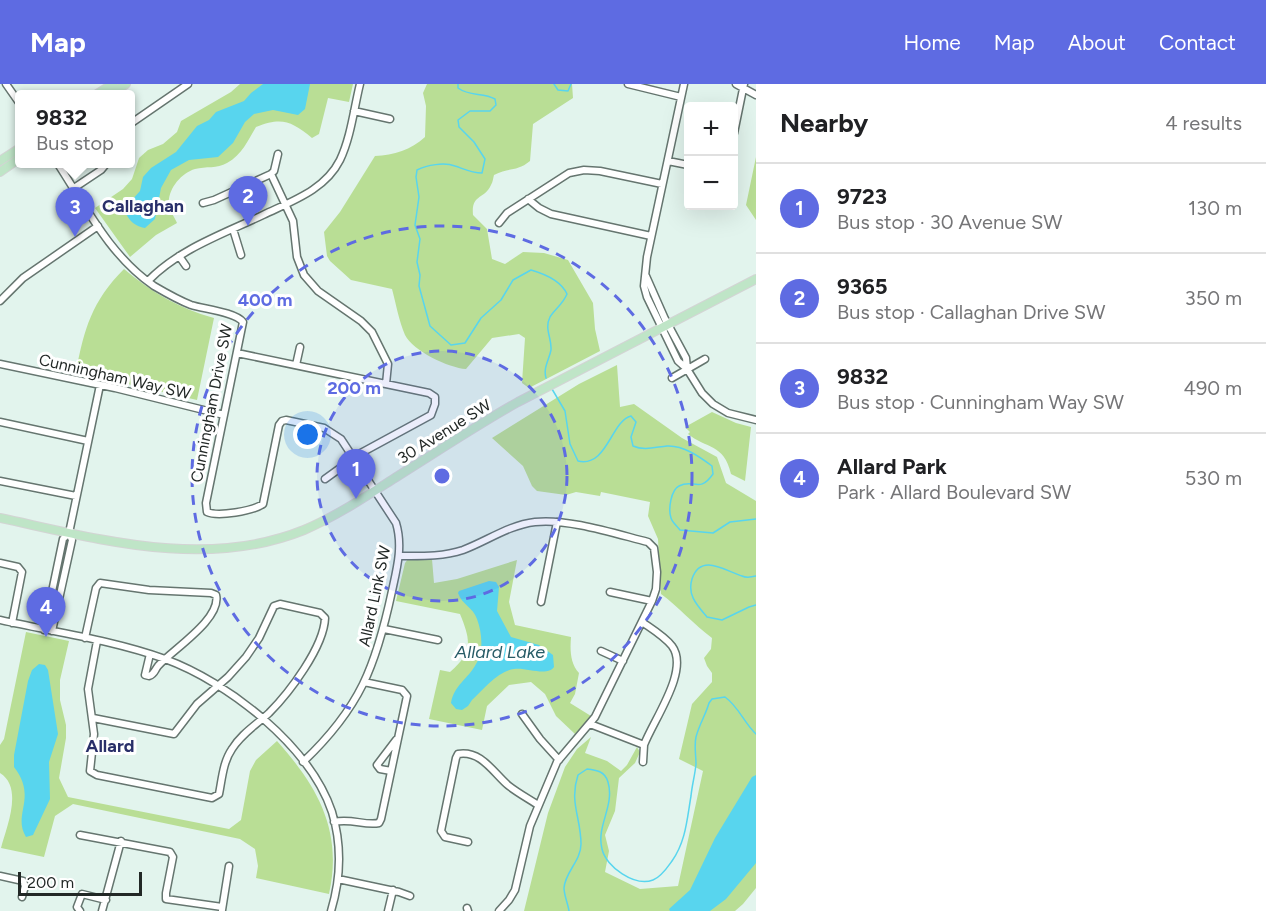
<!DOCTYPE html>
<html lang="en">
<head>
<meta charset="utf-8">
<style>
  :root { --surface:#fff; --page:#f6f6f6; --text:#202124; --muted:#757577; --line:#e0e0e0; --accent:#5e6be2 }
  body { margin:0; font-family:Figtree,sans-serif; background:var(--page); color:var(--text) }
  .controls { position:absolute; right:18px; top:18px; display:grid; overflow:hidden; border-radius:6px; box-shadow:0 6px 24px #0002 }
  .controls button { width:54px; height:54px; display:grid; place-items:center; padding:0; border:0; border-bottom:2px solid var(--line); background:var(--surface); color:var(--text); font:30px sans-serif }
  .scale { position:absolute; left:18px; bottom:15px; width:124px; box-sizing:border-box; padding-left:6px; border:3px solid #222826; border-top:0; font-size:16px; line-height:21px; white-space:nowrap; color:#222826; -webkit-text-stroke:4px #fff; paint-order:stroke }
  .you { position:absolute; left:308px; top:351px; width:21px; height:21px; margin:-15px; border:4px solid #fff; border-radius:50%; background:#1a73e8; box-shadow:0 0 0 9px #1a73e833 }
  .badge { display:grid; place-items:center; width:39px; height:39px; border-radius:50%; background:var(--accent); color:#fff; font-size:20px; font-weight:700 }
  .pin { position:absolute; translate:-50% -50px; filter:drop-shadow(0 2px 3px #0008) }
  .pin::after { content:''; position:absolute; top:32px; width:21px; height:18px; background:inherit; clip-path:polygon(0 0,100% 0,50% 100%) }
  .popup { position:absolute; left:15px; top:6px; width:120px; height:78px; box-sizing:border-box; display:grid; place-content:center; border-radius:6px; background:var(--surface); filter:drop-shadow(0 2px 4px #0005); font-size:20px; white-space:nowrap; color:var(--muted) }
  .popup b { font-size:22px; color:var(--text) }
  .popup::after { content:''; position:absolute; left:50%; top:100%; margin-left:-12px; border:12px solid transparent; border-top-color:var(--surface) }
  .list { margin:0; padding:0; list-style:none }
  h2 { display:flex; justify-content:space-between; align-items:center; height:78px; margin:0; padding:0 24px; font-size:26px }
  h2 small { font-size:20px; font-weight:400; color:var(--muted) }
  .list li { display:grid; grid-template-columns:39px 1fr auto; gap:18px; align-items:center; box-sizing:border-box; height:90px; padding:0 24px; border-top:2px solid var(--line) }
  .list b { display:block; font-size:22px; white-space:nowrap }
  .list p { margin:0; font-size:20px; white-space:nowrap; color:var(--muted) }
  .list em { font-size:20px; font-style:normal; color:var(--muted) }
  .map { position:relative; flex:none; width:756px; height:827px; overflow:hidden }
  header { display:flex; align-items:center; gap:36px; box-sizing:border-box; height:84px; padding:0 30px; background:var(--accent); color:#fff }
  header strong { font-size:28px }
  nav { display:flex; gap:33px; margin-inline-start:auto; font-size:21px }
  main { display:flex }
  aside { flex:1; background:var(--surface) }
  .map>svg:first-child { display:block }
  .green { fill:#b9de95 }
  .water { fill:#58d5ee }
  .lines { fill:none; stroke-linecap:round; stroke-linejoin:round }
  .stream { stroke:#58d5ee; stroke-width:1.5 }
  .minor-casing { stroke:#65756f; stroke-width:9 }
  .major-casing { stroke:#d3d4d4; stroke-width:10 }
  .minor { stroke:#fff; stroke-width:6 }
  .major { stroke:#bfe5c7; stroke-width:8 }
  .ring { fill:none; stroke:#5e6be2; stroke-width:3; stroke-dasharray:10 8 }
  .labels { text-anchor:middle; stroke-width:6; stroke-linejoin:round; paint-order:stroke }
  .street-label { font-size:16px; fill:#222826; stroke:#fff }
  .neighbourhood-label { font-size:18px; font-weight:bold; fill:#292f69; stroke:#fff }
  .water-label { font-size:18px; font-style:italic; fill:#285c67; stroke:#fff }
  .centre { fill:#5e6be2; stroke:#fff; stroke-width:3 }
  .ring-label { font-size:18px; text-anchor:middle; font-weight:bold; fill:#5e6be2; stroke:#fff; stroke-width:6; stroke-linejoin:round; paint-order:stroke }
</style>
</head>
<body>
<header>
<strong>Map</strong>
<nav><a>Home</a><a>Map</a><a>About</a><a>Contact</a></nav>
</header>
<main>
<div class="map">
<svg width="756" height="827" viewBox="0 0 756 827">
  <rect width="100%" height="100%" fill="#e2f4ed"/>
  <path class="green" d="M240,0h113l-4,18 -21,-4 -9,36 -7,4c-21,-17 -30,-21 -56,-11 -8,13 -14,28 -29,36 -10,6 -21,3 -32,6 -14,4 -28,21 -26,36 1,6 6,13 8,18l-21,12 -26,22 -35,-49 28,-19 9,-10 7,-21 9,-8 15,-6 14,-12 4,-11 50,-29z
    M427,0h145l1,14 -40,26 -3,37c-13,11 -21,6 -36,14 -1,3 -1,7 -3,10 -7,15 -20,9 -18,30l14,14 5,30 13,5 18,-12 21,1 24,7 25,43 2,26 5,22 -71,37 -7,-5 3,-45 -6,-4 -27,4 -26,31c-17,-1 -53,-18 -61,-34 -6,-14 -9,-31 -13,-46l-41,-9 -21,-19 -3,-5 -3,-24 16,-20 35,-56c19,-1 36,-6 50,-19l1,-31 -3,-13z
    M756,73v63l-10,-15z
    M124,185c27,23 56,40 90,49l-17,82 -121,-28c8,-43 16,-71 48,-103z
    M617,281l3,42 14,-3 48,34 35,19 9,26 30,18v387l-13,16 -8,7h-211l24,-98 17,-46 12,-18 14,-12 -6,16 22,8 14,10 6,-6 10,-18 3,5 -5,11 -16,15 -4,33 -10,24 4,16 -4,21 35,17 38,-3 25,-115 -24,-12 13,-55 20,-22v-9l-5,-7 -3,-8 7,-9 1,-11c-19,-14 -33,-31 -51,-44l-3,-55 -10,-23 2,-14 -49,-10 -1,4 -24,-4 -10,3 -29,-4 -5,-5 -9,-20 -31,-28 87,-54z
    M712,328l24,11 15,4 -6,54 -14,-7c-7,-31 -25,-25 -43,-40l2,-2 -5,-5z
    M408,475h24l2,24 23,-4 60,-19 -8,42 6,23 56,12c-1,13 -1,26 8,36l-4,21 -5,9 21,13 -16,18 -19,-18 -11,-22 -14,-12 -22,3 -22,21 -5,24 -53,-11 11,-49 10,2c23,-20 21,-31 10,-58l-64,-13 9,-38z
    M26,548l43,9 -9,39v20l6,25v13l-7,40 9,19 161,32 12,-9 9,-49 6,-11 21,-19c41,46 66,90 52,153l-73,-16 2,-12 -3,-17 -15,-10 -167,-35 -18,12 -11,41 -43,-9c5,-20 23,-60 -1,-75v-28l4,-6z"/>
  <path class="water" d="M263,0h47l-5,25 -7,6 -25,-5 -19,4 -9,8 -12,21 -15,14 -29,3 -18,10 -10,18 -6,31 -10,9c-14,-3 -17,-10 -23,-22l9,-5 9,-10 3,-14 8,-9 25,-16 21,-26 12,-6 7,-8 28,-11 7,-8z
    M489,497l7,1 3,5 -2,24 14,26 28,8 14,10 1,12c-7,10 -28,0 -40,2 -16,2 -31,21 -42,31l-4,6 -6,4 -6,-1 -5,-6c3,-18 17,-24 25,-39 8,-12 6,-32 1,-45 -4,-12 -15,-14 -19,-26l1,-2z
    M39,580l6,1 3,5 10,64 -9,28 1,37 -17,36 -7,2c-14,-23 12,-39 -12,-70v-12l14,-74 4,-11z
    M756,691v88l-30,36 -16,12h-40l-1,-2 21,-19 25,-52 37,-61z"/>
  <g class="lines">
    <path class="stream" d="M458,0v4c12,9 25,4 37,11l1,6 -6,6h-20l-12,9 1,7 15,15 11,17 -3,14c-10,0 -18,-4 -27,-7 -11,-4 -28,-1 -38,4l-1,7 3,20 -4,28 5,14 -3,23 3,13 -1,11 11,40 21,19 14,-2 16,-25 20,-18 12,-20 18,-10c14,4 30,11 36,24 -4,10 -12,15 -17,23 -6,12 2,21 1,33 -2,10 -8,18 -5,28
      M554,0l4,6 10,1 3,-7
      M552,305l13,22 5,33 8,17c29,7 33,-40 53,-45l5,6 -5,15 2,9c11,5 23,1 34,0 16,-1 33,11 45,20l1,8c-14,20 -19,4 -34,12 -8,4 -11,23 -8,32 1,4 6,8 9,12l33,3 17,-11 26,-3
      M756,492c-4,1 -10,2 -14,0 -15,-4 -41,-24 -50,3 -5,16 5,26 15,38l15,3 27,-13 7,-2
      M569,827c-1,-7 -5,-16 -5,-23 1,-16 17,-27 17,-44 0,-26 -12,-42 -3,-69l9,-6c9,1 18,2 21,13 7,24 -12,44 -6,67 4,18 33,38 51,31 8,-3 14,-12 19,-19 14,-20 15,-42 19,-65 1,-11 4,-21 5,-32 0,-9 -2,-18 0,-27 3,-12 10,-23 13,-34l3,-4 13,-2c14,10 19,26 31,37"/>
    <defs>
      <path id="minor" d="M6,0l14,20
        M628,0l53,13
        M684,0l-37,173 -3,29 3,11 31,64 9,8
        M736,0l20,11
        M354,27l36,8
        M130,40l58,-40
        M734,49l10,-49
        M668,77l20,4
        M58,80c28,43 52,92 96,122 12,7 24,14 37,19 13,4 44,7 52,17l-37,181 1,9c11,5 46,-1 56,-8l16,-79 3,-4 4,-1 38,8 17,11 55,84c7,23 1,45 -4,68 -16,75 -32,117 -89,171
        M271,90l22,47 4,36 7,18 14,16 43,30 11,11 16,32 -2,20
        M74,104l27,-18 5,-6
        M528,115l11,9 12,6 100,22
        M203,119l11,-3 57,-26 3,-3 4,-17
        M499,139l8,-10 62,-40 15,-3 16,1 62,13
        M233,145l8,26
        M179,172l7,10
        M646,192l19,43 21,39 1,11 15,24 11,11 15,9 28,7
        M148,197c31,-32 75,-47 115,-66 29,-14 62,-25 77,-55 11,-23 14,-52 20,-76
        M0,217l23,-23 75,-52
        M237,269l192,40 6,4v7l-4,11 -70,38 -36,26
        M0,280l115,24 109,27
        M296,281l4,-18
        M672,294l33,-19
        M0,338l88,19
        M0,397l76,15
        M399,472c21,0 43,1 64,-6 24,-9 46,-25 72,-28 32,-4 81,12 113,20l6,6 3,24 -1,17 -4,12 -57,116 -38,45 -27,64 -15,64 -6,10 -10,11
        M0,479l18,4 4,5 -10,51
        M610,508l42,9
        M541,518l16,-80
        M0,536c54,12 112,20 165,39 63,23 145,87 167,153 10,33 9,66 -1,99
        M384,545l54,11
        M44,546l19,-91 6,-6 31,-148
        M52,547l20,-91 -3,-7
        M85,554l11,-50 4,-5 49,7 62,3 5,2c6,24 -44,55 -58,71 -4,5 -3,8 -9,10l-4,-1 5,-21
        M601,567l22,10
        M522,630l18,25 19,21
        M93,634l81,16 23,-30 31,-27 18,-20 13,-19 15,-32 6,-2 40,9 5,5c-1,29 -36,75 -56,95 -13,12 -28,21 -37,36 -9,13 -10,30 -13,45l-7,4 -115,-23 -7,-4 4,-37 -6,-45 9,-48
        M590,640l54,21c10,-26 46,-75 28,-99 -8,-10 -20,-17 -30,-24
        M643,678l1,-17
        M391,687l-11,-2 -3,-4 19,-25
        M334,738c17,-4 31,4 45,1l2,-4 26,-123 -5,-6 -38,-8
        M80,751l90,17 3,5 -7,36v6l56,8
        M468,758l-23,-5 -4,-6 15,-73 2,-4c24,-4 36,20 51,32 9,7 20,13 29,19
        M0,792l23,5 2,5 -3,11
        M338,795l61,13 11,4
        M467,824l1,3
        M222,826l7,-44
        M80,827l-3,-4 5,-13 24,6
        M102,827l19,-70
        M388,827l5,-21"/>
      <path id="major" d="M97,10l16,-10
        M111,10l15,-10
        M0,77l20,-13
        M0,88l20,-14
        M0,434c99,21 205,52 304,12 33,-14 64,-35 94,-54 40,-25 79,-51 120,-74l238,-123"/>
    </defs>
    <use href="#minor" class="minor-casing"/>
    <use href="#major" class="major-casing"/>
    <use href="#minor" class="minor"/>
    <use href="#major" class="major"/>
  </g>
  <circle cx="442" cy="392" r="125" fill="#5e6be2" fill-opacity=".12"/>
  <g class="ring">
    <circle cx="442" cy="392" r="125"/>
    <circle cx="442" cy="392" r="250"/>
  </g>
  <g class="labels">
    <g class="street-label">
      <text transform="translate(115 292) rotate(13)" y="6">Cunningham Way SW</text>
      <text transform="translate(211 319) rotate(-79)" y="6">Cunningham Drive SW</text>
      <text transform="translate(444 347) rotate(-32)" y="6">30 Avenue SW</text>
      <text transform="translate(374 512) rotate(-78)" y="6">Allard Link SW</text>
    </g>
    <g class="neighbourhood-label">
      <text x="143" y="128">Callaghan</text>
      <text x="110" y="668">Allard</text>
    </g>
    <g class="water-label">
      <text x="500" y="574">Allard Lake</text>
    </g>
  </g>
  <circle cx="442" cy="392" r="9" class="centre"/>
  <g class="ring-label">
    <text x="265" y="222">400 m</text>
    <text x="354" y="310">200 m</text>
  </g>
</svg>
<div class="controls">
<button>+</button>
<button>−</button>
</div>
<div class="scale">200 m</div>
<div class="you"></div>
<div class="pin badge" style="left:356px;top:415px">1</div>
<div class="pin badge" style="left:248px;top:142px">2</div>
<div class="pin badge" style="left:75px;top:153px">3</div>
<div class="popup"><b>9832</b>Bus stop</div>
<div class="pin badge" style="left:46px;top:553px">4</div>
</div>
<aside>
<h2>Nearby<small>4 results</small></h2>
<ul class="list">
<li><span class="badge">1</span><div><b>9723</b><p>Bus stop · 30 Avenue SW</p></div><em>130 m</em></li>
<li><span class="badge">2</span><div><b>9365</b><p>Bus stop · Callaghan Drive SW</p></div><em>350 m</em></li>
<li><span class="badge">3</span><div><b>9832</b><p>Bus stop · Cunningham Way SW</p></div><em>490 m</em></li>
<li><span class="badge">4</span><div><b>Allard Park</b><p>Park · Allard Boulevard SW</p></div><em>530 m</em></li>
</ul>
</aside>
</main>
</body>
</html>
